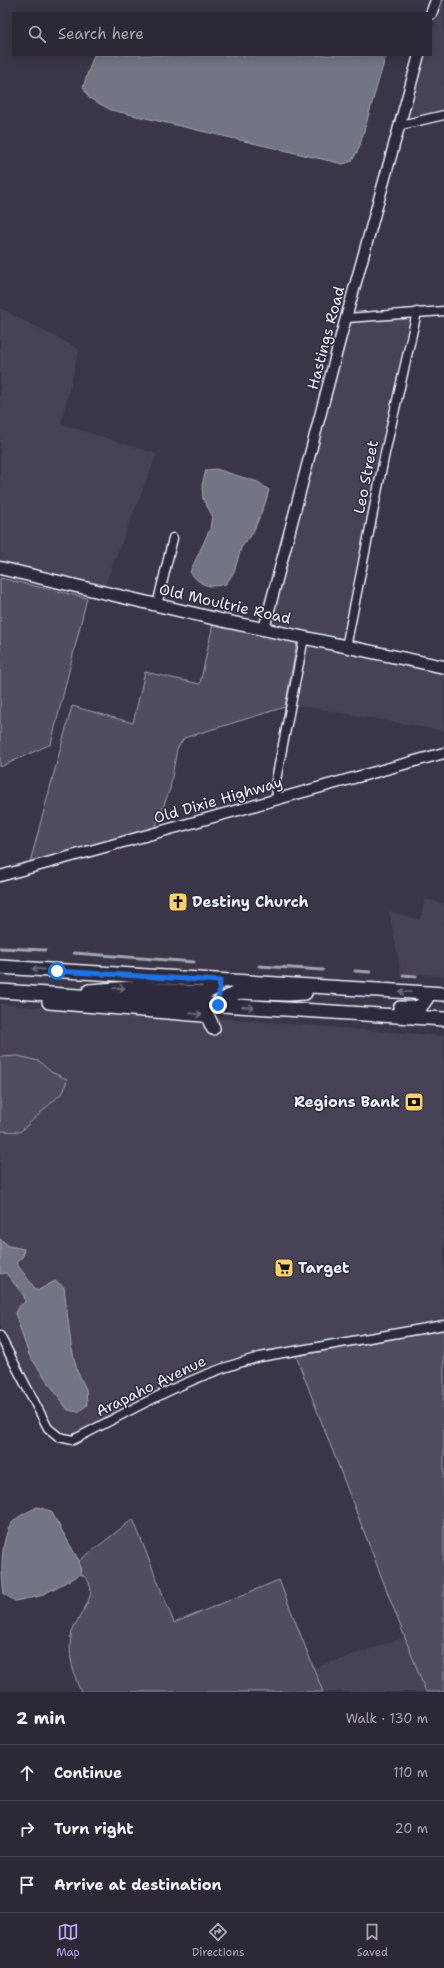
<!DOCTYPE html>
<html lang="en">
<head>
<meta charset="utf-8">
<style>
  :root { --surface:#2c2836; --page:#34303e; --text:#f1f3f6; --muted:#a6a6ad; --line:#484451; --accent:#bca0f2 }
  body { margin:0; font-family:"Shantell Sans",sans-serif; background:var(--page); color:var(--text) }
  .stop { position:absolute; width:12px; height:12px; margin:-9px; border:3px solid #1a73e8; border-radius:50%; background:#fff }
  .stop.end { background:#1a73e8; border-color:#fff; box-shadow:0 1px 4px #0008 }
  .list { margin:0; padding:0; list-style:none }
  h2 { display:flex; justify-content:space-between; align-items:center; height:52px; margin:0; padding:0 16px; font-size:17px }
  h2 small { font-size:13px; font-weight:400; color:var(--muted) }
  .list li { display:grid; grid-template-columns:26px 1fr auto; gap:12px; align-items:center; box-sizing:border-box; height:56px; padding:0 16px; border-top:1px solid var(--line) }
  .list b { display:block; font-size:15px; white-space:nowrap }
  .list em { font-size:13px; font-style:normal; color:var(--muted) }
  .icon { flex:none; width:22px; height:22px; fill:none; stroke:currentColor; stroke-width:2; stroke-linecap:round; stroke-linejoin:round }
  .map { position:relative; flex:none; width:444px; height:1692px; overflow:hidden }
  .search { position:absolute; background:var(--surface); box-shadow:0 2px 10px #0003; left:12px; right:12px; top:12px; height:44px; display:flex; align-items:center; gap:10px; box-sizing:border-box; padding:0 14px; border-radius:0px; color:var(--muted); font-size:15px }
  .sheet { height:220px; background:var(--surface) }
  nav { display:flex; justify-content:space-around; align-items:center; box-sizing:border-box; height:56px; border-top:1px solid var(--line); background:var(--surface); font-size:11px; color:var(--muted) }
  nav a { display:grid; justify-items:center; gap:2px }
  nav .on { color:var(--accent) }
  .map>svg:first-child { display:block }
  .built { fill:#464354 }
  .green { fill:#504e5f; stroke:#9ca0ac }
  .water { fill:#737482; stroke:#a2a6b1 }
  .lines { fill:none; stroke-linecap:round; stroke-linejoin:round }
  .stream { stroke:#a2a6b1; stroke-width:3 }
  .minor-casing { stroke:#e8f1f8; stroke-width:11 }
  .tertiary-casing { stroke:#e8f1f8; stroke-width:13 }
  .secondary-casing { stroke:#e8f1f8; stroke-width:15 }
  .primary-casing { stroke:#e8f1f8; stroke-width:16 }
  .minor { stroke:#2f2a3d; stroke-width:8 }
  .tertiary { stroke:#2f2a3d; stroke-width:10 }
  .secondary { stroke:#2f2a3d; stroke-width:12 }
  .primary { stroke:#2f2a3d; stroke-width:13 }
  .oneway { stroke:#70707e }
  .route { stroke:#1a73e8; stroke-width:5 }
  .labels { text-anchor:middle; stroke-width:3; stroke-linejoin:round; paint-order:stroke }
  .street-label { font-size:15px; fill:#e8f1f8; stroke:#2f2a3d }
  .poi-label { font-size:15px; font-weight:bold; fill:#e8f1f8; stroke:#2f2a3d; text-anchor:start }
</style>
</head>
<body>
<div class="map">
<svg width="444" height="1692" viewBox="0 0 444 1692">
  <rect width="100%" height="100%" fill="#3a3648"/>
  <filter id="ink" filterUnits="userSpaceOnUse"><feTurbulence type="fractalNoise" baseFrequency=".025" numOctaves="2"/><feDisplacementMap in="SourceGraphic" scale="8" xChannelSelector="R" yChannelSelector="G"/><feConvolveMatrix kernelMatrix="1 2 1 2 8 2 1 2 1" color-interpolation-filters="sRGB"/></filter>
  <g filter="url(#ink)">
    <path class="built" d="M442,0h2v109l-35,9 16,-63h6v-20z
      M0,308l79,41 -18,75 96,30 -53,133 -104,-24z
      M409,318l-30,134 -38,189 -70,-15 80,-303z
      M309,645l135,28v58l-147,-26z
      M425,899l19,5v72l-43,-3 -12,-62 31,9z
      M0,1004l201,16 5,5 3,9 11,-2 -5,-14 229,18v283l-185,33 -26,6 -49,19 -112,58 -15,-5 -57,-105v-51l6,-1 18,23 1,6 -7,5 68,82 -9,-18 -6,-26 -7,-58 -9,-6 -18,10 -21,-28 2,-16 -9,-1 -9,-7v-108l20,1 14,-12 33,-41 -16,-7 -12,-11 -21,-5 -18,1z
      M405,1637l21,55h-103l-9,-24z"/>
    <path class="green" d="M0,578l87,20 -36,146 -51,23z
      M213,624l84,18 -12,65 -101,31 -7,11 -7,40 -15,39 -125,34 42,-156 61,17 12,-51 55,12z
      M18,1056l21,5 12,11 16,7 -3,12 -44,41 -20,-1v-74z
      M444,1330v362h-18l-130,-336z
      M133,1519l41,104 105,-43 44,112h-242c-8,-18 -14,-41 -9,-60 6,-19 33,-41 9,-58l-2,-13z"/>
    <path class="water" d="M94,55h292l-27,93 -7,13 -9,3 -232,-54 -22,-12 -6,-11z
      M216,469l42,13 11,8 -4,14 -12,28 -12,16 -7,24 -8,12c-18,4 -24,3 -36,-12l20,-43 2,-14 -9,-16 -1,-14 4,-15z
      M0,1239l9,7 15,3 -1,7 -7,7 21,28 18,-10 9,6 7,58 6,26 9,18 1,16 -9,7 -10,-2 -39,-55 -14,-42 3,-6 7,-5 -1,-6 -18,-23 -6,1z
      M37,1507l14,4 28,50 2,13 -41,22 -25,5 -11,-7c-3,-20 -4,-52 7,-70 6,-8 17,-12 26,-17z"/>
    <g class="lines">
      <path class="stream" d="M0,948l45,2
        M74,953l120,9
        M259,966l64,4
        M355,971l15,1
        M403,975l13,1"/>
      <defs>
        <path id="minor" d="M401,125l43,-10
          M347,318l97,-7
          M157,605l16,-67
          M346,647l39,-194 32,-141
          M278,799l-3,-14 29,-147
          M0,1336l48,92 11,9 14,3c63,-32 119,-66 187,-83l184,-32"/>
        <path id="tertiary" d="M431,14l5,-14
          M264,629l77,-293 78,-281
          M0,876l444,-123"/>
        <path id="secondary" d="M0,568l229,54 215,45"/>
        <path id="primary" d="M0,967l444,27
          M0,991l444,28
          M89,991l42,-3 73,5 11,-5 5,-7
          M49,1002l154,13 5,2 5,11
          M218,1005l6,-6 14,-7 50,2 17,-1
          M400,1008c16,1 22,2 29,-15"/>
      </defs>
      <use href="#minor" class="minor-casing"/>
      <use href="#tertiary" class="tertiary-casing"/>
      <use href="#secondary" class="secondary-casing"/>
      <use href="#primary" class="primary-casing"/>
      <use href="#minor" class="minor"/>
      <use href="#tertiary" class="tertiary"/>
      <use href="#secondary" class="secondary"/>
      <use href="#primary" class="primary"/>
    </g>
    <defs><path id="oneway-shaft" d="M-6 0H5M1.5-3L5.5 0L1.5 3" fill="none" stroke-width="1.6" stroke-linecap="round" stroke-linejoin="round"/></defs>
    <g class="oneway">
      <use href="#oneway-shaft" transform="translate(38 969) rotate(-176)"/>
      <use href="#oneway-shaft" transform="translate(119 988) rotate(-2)"/>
      <use href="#oneway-shaft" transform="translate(405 992) rotate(-177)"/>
      <use href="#oneway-shaft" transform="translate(248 1007) rotate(3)"/>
      <use href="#oneway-shaft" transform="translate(196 1014) rotate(7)"/>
    </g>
  </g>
  <g class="lines" filter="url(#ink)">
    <path class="route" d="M57,971l163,10 -2,24"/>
  </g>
  <defs>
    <symbol id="church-square" viewBox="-11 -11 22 22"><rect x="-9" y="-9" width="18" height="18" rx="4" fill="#ffd166" stroke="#2f2a3d"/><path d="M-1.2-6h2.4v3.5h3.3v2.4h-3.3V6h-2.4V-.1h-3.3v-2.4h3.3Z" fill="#111"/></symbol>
    <symbol id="bank-square" viewBox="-11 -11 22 22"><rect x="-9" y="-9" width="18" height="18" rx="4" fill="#ffd166" stroke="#2f2a3d"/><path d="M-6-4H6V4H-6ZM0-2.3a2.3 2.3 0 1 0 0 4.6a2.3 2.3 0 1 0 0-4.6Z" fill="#111"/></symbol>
    <symbol id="supermarket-square" viewBox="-11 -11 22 22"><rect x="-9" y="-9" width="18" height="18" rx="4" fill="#ffd166" stroke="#2f2a3d"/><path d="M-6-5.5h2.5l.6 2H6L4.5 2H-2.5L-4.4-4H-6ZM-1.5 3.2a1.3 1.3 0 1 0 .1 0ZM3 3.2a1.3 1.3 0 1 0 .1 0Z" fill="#111"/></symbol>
  </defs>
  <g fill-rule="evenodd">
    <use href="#church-square" x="167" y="891" width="22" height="22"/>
    <use href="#bank-square" x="403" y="1091" width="22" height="22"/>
    <use href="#supermarket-square" x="273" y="1257" width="22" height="22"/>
  </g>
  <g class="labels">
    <g class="street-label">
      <text transform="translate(326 338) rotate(-75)" y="5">Hastings Road</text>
      <text transform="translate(366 477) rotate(-79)" y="5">Leo Street</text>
      <text transform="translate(225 604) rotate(13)" y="5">Old Moultrie Road</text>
      <text transform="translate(218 800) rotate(-16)" y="5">Old Dixie Highway</text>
      <text transform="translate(151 1386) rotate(-26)" y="5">Arapaho Avenue</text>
    </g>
    <g class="poi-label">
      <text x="192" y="907">Destiny Church</text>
      <text x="400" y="1107" text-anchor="end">Regions Bank</text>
      <text x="298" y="1273">Target</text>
    </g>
  </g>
</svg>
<div class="stop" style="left:57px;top:971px"></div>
<div class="stop end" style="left:218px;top:1005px"></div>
<div class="search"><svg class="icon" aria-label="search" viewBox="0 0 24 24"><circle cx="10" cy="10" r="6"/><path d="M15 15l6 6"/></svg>Search here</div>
</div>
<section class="sheet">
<h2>2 min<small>Walk · 130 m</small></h2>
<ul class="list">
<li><svg class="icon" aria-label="ahead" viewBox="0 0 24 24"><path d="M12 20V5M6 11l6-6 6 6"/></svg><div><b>Continue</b></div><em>110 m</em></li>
<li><svg class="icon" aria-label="right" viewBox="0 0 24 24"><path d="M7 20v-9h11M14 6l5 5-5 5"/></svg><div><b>Turn right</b></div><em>20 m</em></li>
<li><svg class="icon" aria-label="arrive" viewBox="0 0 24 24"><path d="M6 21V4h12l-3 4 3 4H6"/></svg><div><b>Arrive at destination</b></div></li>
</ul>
</section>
<nav>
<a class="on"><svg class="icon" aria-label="map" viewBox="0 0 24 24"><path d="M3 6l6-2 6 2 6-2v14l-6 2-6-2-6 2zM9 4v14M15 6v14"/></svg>Map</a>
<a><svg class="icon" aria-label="directions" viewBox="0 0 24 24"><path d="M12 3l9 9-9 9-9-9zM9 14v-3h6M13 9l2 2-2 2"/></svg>Directions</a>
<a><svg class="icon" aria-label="saved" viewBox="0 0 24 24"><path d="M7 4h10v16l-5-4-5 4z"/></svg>Saved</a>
</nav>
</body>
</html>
